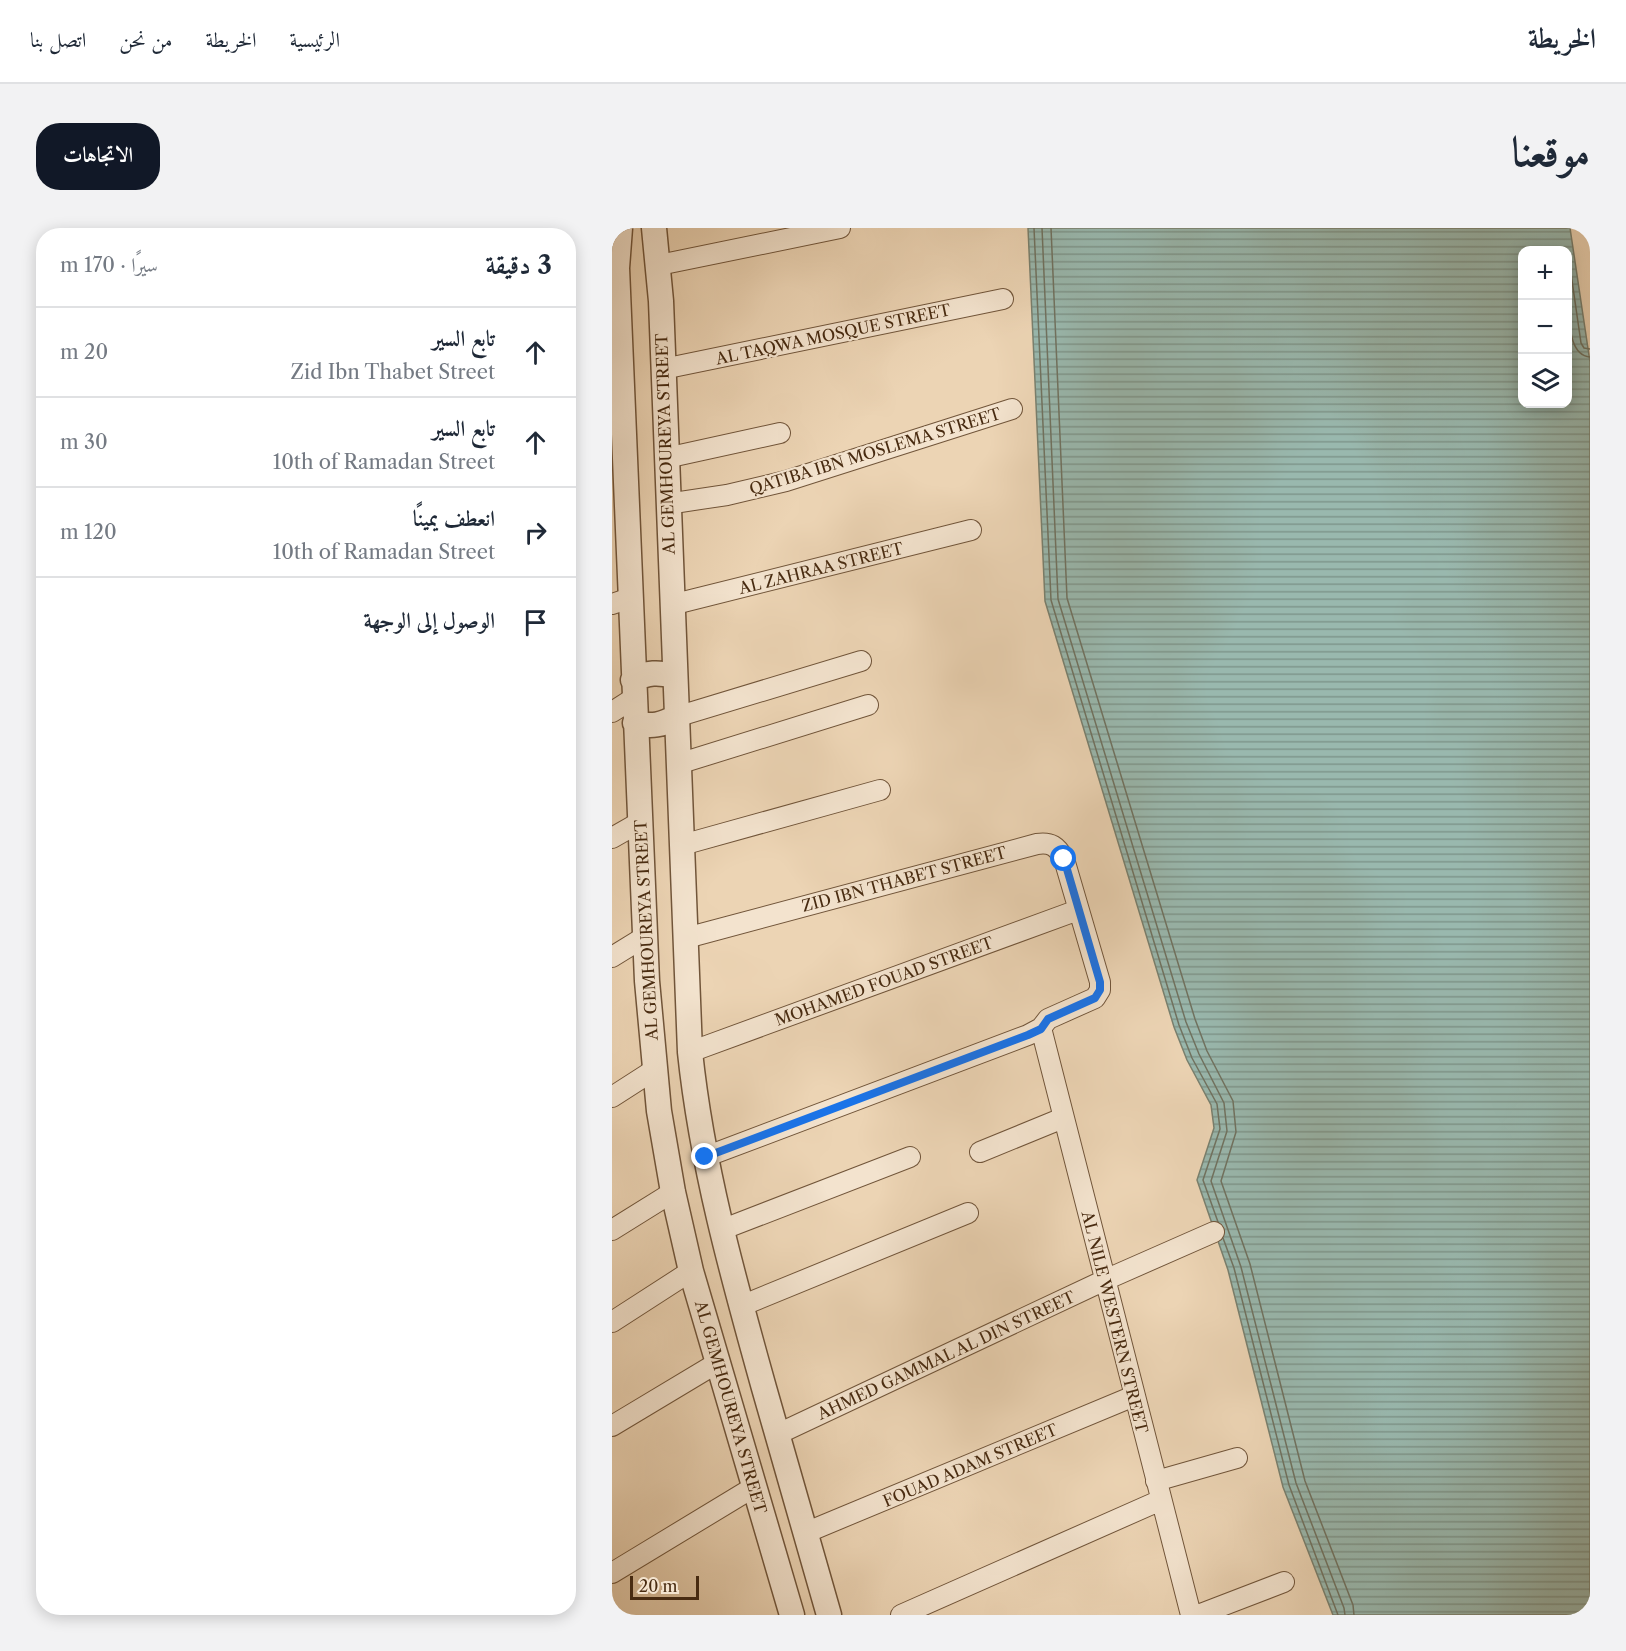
<!DOCTYPE html>
<html lang="ar">
<head>
<meta charset="utf-8">
<style>
  :root { --surface:#fff; --page:#f2f2f3; --text:#1f2937; --muted:#747a83; --line:#e0e1e3; --accent:#111827 }
  body { margin:0; font-family:"Libre Caslon Text",Amiri,serif; background:var(--page); color:var(--text); direction:rtl }
  .controls { position:absolute; right:18px; top:18px; display:grid; overflow:hidden; border-radius:12px; box-shadow:0 3px 15px #0003 }
  .controls button { width:54px; height:54px; display:grid; place-items:center; padding:0; border:0; border-bottom:2px solid var(--line); background:var(--surface); color:var(--text); font:30px sans-serif }
  .scale { position:absolute; left:18px; bottom:15px; width:69px; box-sizing:border-box; padding-left:6px; border:3px solid #482b11; border-top:0; font-size:16px; line-height:21px; white-space:nowrap; color:#482b11; -webkit-text-stroke:4px #f3e3ce; paint-order:stroke }
  .stop { position:absolute; width:18px; height:18px; margin:-14px; border:4px solid #1a73e8; border-radius:50%; background:#fff }
  .stop.end { background:#1a73e8; border-color:#fff; box-shadow:0 2px 6px #0008 }
  .list { margin:0; padding:0; list-style:none }
  h2 { display:flex; justify-content:space-between; align-items:center; height:78px; margin:0; padding:0 24px; font-size:26px }
  h2 small { font-size:20px; font-weight:400; color:var(--muted) }
  .list li { display:grid; grid-template-columns:39px 1fr auto; gap:18px; align-items:center; box-sizing:border-box; height:90px; padding:0 24px; border-top:2px solid var(--line) }
  .list b { display:block; font-size:22px; white-space:nowrap }
  .list p { margin:0; font-size:20px; white-space:nowrap; color:var(--muted) }
  .list em { font-size:20px; font-style:normal; color:var(--muted) }
  .icon { flex:none; width:33px; height:33px; fill:none; stroke:currentColor; stroke-width:2; stroke-linecap:round; stroke-linejoin:round }
  .map { position:relative; flex:none; width:978px; height:1387px; overflow:hidden; direction:ltr; border-radius:24px }
  header { display:flex; align-items:center; gap:36px; box-sizing:border-box; height:84px; padding:0 30px; background:var(--surface); border-bottom:2px solid var(--line) }
  header strong { font-size:28px }
  nav { display:flex; gap:33px; margin-inline-start:auto; font-size:21px }
  .intro { display:flex; align-items:center; justify-content:space-between; box-sizing:border-box; height:144px; padding:0 36px }
  h1 { margin:0; font-size:42px }
  .button { padding:15px 27px; border-radius:24px; background:var(--accent); color:#fff; font-size:21px; font-weight:700 }
  main { display:flex; gap:36px; padding:0 36px }
  aside { flex:1; background:var(--surface); border-radius:24px; box-shadow:0 3px 15px #0003 }
  .map>svg:first-child { display:block }
  .water { fill:url(#water-rules); stroke:#79806f; stroke-width:1.5; fill-rule:evenodd }
  .lines { fill:none; stroke-linecap:round; stroke-linejoin:round }
  .shore { stroke:#707260; stroke-width:1.5 }
  .minor-casing { stroke:#71553a; stroke-width:22 }
  .tertiary-casing { stroke:#71553a; stroke-width:27 }
  .minor { stroke:#f3e3ce; stroke-width:20 }
  .tertiary { stroke:#f3e3ce; stroke-width:24 }
  .route { stroke:#1a73e8; stroke-width:8 }
  .labels { text-anchor:middle; stroke-width:4.5; stroke-linejoin:round; paint-order:stroke }
  .street-label { font-size:16px; fill:#482b11; stroke:#f3e3ce }
</style>
</head>
<body>
<header>
<strong>الخريطة</strong>
<nav><a>الرئيسية</a><a>الخريطة</a><a>من نحن</a><a>اتصل بنا</a></nav>
</header>
<div class="intro"><h1>موقعنا</h1><a class="button">الاتجاهات</a></div>
<main>
<div class="map">
<svg width="978" height="1387" viewBox="0 0 978 1387">
  <defs>
    <pattern id="water-rules" width="6" height="5" patternUnits="userSpaceOnUse" patternTransform="scale(1.5)"><rect width="6" height="5" fill="#99b8ae"/><path d="M0 2.5h6" fill="none" stroke="#7f968c"/></pattern>
  </defs>
  <rect width="100%" height="100%" fill="#ecd4b4"/>
  <filter id="stains"><feTurbulence type="fractalNoise" baseFrequency=".00333" numOctaves="4"/><feColorMatrix values="0 0 0 0 .2 0 0 0 0 .09 0 0 0 0 .02 0 0 0 .5 -.17"/></filter>
  <radialGradient id="worn" r=".72"><stop offset=".6" stop-color="#630" stop-opacity="0"/><stop offset="1" stop-color="#630" stop-opacity=".3"/></radialGradient>
  <path class="water" d="M416,0h542l20,134v1253h-257l-50,-128 -55,-217 -31,-90 17,-52 -3,-23 -24,-45 -13,-33 -129,-426zM910,22h46v154h-46z"/>
  <g class="lines">
    <path class="shore" d="M422,0l17,372 128,425 13,33 25,46 3,25 -17,51 15,42
      M430,0l16,371 128,423 13,32 25,49 3,28 -16,50 30,86 55,216 48,125 1,7
      M439,0l16,370 128,421 12,32 26,50 3,31 -15,49 29,83 55,217 48,124 1,10
      M956,25l13,90 3,5 6,1
      M956,75c2,17 0,52 22,54
      M611,1010l11,30 55,217 49,130"/>
    <defs>
      <path id="minor" d="M47,37l181,-37
        M51,141l340,-70
        M54,230l114,-25
        M55,276l60,-9 59,-14 226,-72
        M0,376l18,-6
        M59,377l300,-75
        M0,484l22,-14
        M64,489l185,-56
        M66,536l190,-59
        M0,610l28,-16
        M70,617l198,-55
        M74,710l351,-94c14,-2 20,2 27,15l36,123v8l-5,8 -47,21 -7,9 -13,7 -323,122
        M0,729l34,-21
        M429,800l150,587
        M78,824l388,-142
        M0,869l42,-27
        M368,924l83,-34
        M0,1002l61,-38
        M109,1002l189,-73
        M129,1078l227,-93
        M0,1094l79,-51
        M0,1198l105,-63
        M166,1206l327,-154 109,-48
        M544,1253l81,-23
        M193,1305l329,-137
        M0,1345l142,-86
        M289,1387l260,-115
        M586,1387l86,-33"/>
      <path id="tertiary" d="M8,0l-3,40 30,713 12,130 14,81 18,79 101,344
        M42,0l7,73 29,751c12,115 43,225 74,336 22,76 43,151 65,227
        M21,452c15,-8 25,-8 41,-4
        M23,495c17,4 27,2 41,-6"/>
    </defs>
    <use href="#minor" class="minor-casing"/>
    <use href="#tertiary" class="tertiary-casing"/>
    <use href="#minor" class="minor"/>
    <use href="#tertiary" class="tertiary"/>
  </g>
  <g class="lines">
    <path class="route" d="M93,929l323,-122 13,-6 7,-10 47,-21 5,-8v-8l-36,-123"/>
  </g>
  <g class="labels">
    <g class="street-label">
      <text transform="translate(221 106) rotate(-12)" y="6">AL TAQWA MOSQUE STREET</text>
      <text transform="translate(53 216) rotate(-92)" y="6">AL GEMHOUREYA STREET</text>
      <text transform="translate(263 223) rotate(-17)" y="6">QATIBA IBN MOSLEMA STREET</text>
      <text transform="translate(209 340) rotate(-14)" y="6">AL ZAHRAA STREET</text>
      <text transform="translate(292 651) rotate(-15)" y="6">ZID IBN THABET STREET</text>
      <text transform="translate(34 702) rotate(-93)" y="6">AL GEMHOUREYA STREET</text>
      <text transform="translate(272 753) rotate(-20)" y="6">MOHAMED FOUAD STREET</text>
      <text transform="translate(503 1094) rotate(76)" y="6">AL NILE WESTERN STREET</text>
      <text transform="translate(334 1127) rotate(-25)" y="6">AHMED GAMMAL AL DIN STREET</text>
      <text transform="translate(119 1179) rotate(74)" y="6">AL GEMHOUREYA STREET</text>
      <text transform="translate(358 1237) rotate(-23)" y="6">FOUAD ADAM STREET</text>
    </g>
  </g>
  <rect width="100%" height="100%" filter="url(#stains)"/>
  <rect width="100%" height="100%" fill="url(#worn)"/>
</svg>
<div class="controls">
<button>+</button>
<button>−</button>
<button><svg class="icon" aria-label="layers" viewBox="0 0 24 24"><path d="M12 4l9 5-9 5-9-5zM3 14l9 5 9-5"/></svg></button>
</div>
<div class="scale">20 m</div>
<div class="stop" style="left:452px;top:631px"></div>
<div class="stop end" style="left:93px;top:929px"></div>
</div>
<aside>
<h2>3 دقيقة<small>سيرًا · 170 m</small></h2>
<ul class="list">
<li><svg class="icon" aria-label="ahead" viewBox="0 0 24 24"><path d="M12 20V5M6 11l6-6 6 6"/></svg><div><b>تابع السير</b><p>Zid Ibn Thabet Street</p></div><em>20 m</em></li>
<li><svg class="icon" aria-label="ahead" viewBox="0 0 24 24"><path d="M12 20V5M6 11l6-6 6 6"/></svg><div><b>تابع السير</b><p>10th of Ramadan Street</p></div><em>30 m</em></li>
<li><svg class="icon" aria-label="right" viewBox="0 0 24 24"><path d="M7 20v-9h11M14 6l5 5-5 5"/></svg><div><b>انعطف يمينًا</b><p>10th of Ramadan Street</p></div><em>120 m</em></li>
<li><svg class="icon" aria-label="arrive" viewBox="0 0 24 24"><path d="M6 21V4h12l-3 4 3 4H6"/></svg><div><b>الوصول إلى الوجهة</b></div></li>
</ul>
</aside>
</main>
</body>
</html>
